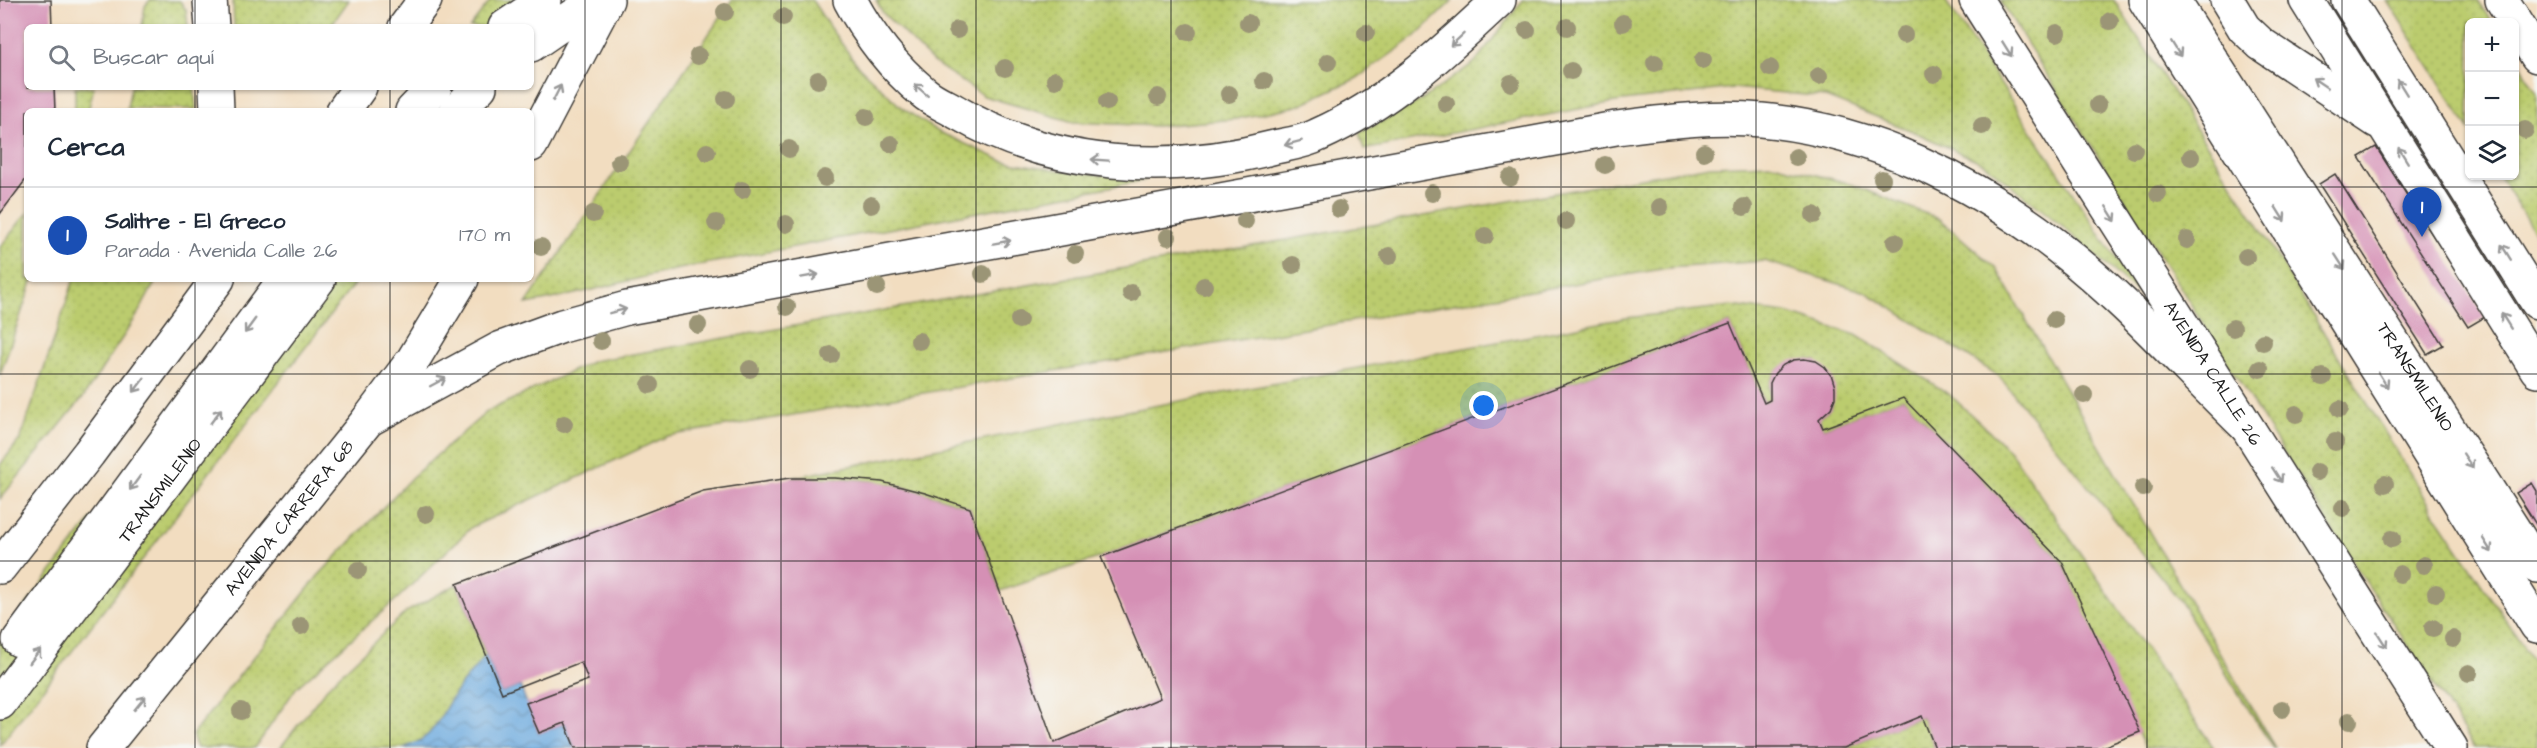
<!DOCTYPE html>
<html lang="es">
<head>
<meta charset="utf-8">
<style>
  :root { --surface:#fff; --page:#f2f2f3; --text:#1f2937; --muted:#747a83; --line:#e0e1e3; --accent:#7c3aed }
  body { margin:0; font-family:"Architects Daughter",sans-serif; background:var(--page); color:var(--text) }
  .controls { position:absolute; right:18px; top:18px; display:grid; overflow:hidden; border-radius:9px; box-shadow:0 2px 4px #0004 }
  .controls button { width:54px; height:54px; display:grid; place-items:center; padding:0; border:0; border-bottom:2px solid var(--line); background:var(--surface); color:var(--text); font:30px sans-serif }
  .you { position:absolute; left:1484px; top:406px; width:21px; height:21px; margin:-15px; border:4px solid #fff; border-radius:50%; background:#1a73e8; box-shadow:0 0 0 9px #1a73e833 }
  .badge { display:grid; place-items:center; width:39px; height:39px; border-radius:50%; background:var(--accent); color:#fff; font-size:20px; font-weight:700 }
  .pin { position:absolute; translate:-50% -50px; filter:drop-shadow(0 2px 3px #0008) }
  .pin::after { content:''; position:absolute; top:32px; width:21px; height:18px; background:inherit; clip-path:polygon(0 0,100% 0,50% 100%) }
  .list { margin:0; padding:0; list-style:none }
  h2 { display:flex; justify-content:space-between; align-items:center; height:78px; margin:0; padding:0 24px; font-size:26px }
  h2 small { font-size:20px; font-weight:400; color:var(--muted) }
  .list li { display:grid; grid-template-columns:39px 1fr auto; gap:18px; align-items:center; box-sizing:border-box; height:96px; padding:0 24px; border-top:2px solid var(--line) }
  .list b { display:block; font-size:22px; white-space:nowrap }
  .list p { margin:0; font-size:20px; white-space:nowrap; color:var(--muted) }
  .list em { font-size:20px; font-style:normal; color:var(--muted) }
  .icon { flex:none; width:33px; height:33px; fill:none; stroke:currentColor; stroke-width:2; stroke-linecap:round; stroke-linejoin:round }
  .map { position:relative; flex:none; width:2537px; height:748px; overflow:hidden }
  .search { position:absolute; background:var(--surface); box-shadow:0 2px 4px #0004; left:24px; top:24px; width:510px; height:66px; display:flex; align-items:center; gap:15px; box-sizing:border-box; padding:0 21px; border-radius:9px; color:var(--muted); font-size:22px }
  .panel { position:absolute; background:var(--surface); box-shadow:0 2px 4px #0004; left:24px; top:108px; width:510px; height:174px; border-radius:9px }
  .map>svg:first-child { display:block }
  .grass { fill:url(#grass-dots); stroke:#6c7445; stroke-width:1.5 }
  .water { fill:url(#water-waves); stroke:#44637e; stroke-width:1.5 }
  .building { fill:#d590b5 }
  .lines { fill:none; stroke-linecap:round; stroke-linejoin:round }
  .minor-casing { stroke:#3c3935; stroke-width:36 }
  .major-casing { stroke:#3c3935; stroke-width:36 }
  .minor { stroke:#fff; stroke-width:33 }
  .major { stroke:#fff; stroke-width:33 }
  .tree { fill:#9b9576 }
  .oneway { stroke:#999 }
  .grid { fill:none; stroke:#1c1c1c; stroke-width:1.5; stroke-opacity:0.55 }
  .labels { text-anchor:middle; stroke-width:6; stroke-linejoin:round; paint-order:stroke }
  .street-label { font-size:18px; fill:#1c1c1c; stroke:#f6f6f2 }
</style>
</head>
<body>
<div class="map">
<svg width="2537" height="748" viewBox="0 0 2537 748">
  <defs>
    <pattern id="grass-dots" width="8" height="8" patternUnits="userSpaceOnUse" patternTransform="scale(1.5)"><rect width="8" height="8" fill="#bbcc6e"/><path d="M2 2h.1M6 6h.1" fill="none" stroke="#a0af5f" stroke-width="1.8" stroke-linecap="round"/></pattern>
    <pattern id="water-waves" width="16" height="10" patternUnits="userSpaceOnUse" patternTransform="scale(1.5)"><rect width="16" height="10" fill="#6daadf"/><path d="M0 5q4-4 8 0t8 0" fill="none" stroke="#598ab4"/></pattern>
  </defs>
  <rect width="100%" height="100%" fill="#f6f6f2"/>
  <filter id="ink" filterUnits="userSpaceOnUse"><feTurbulence type="fractalNoise" baseFrequency=".0167" numOctaves="2"/><feDisplacementMap in="SourceGraphic" scale="12" xChannelSelector="R" yChannelSelector="G"/><feConvolveMatrix kernelMatrix="1 2 1 2 8 2 1 2 1" color-interpolation-filters="sRGB"/></filter>
  <filter id="wash" filterUnits="userSpaceOnUse"><feTurbulence type="fractalNoise" baseFrequency=".008" numOctaves="4" result="noise"/><feDisplacementMap in="SourceGraphic" scale="24" xChannelSelector="R" yChannelSelector="G"/><feGaussianBlur stdDeviation="1.35" result="paint"/><feColorMatrix in="noise" values="0 0 0 0 0 0 0 0 0 0 0 0 0 0 0 0 0 1.4 0 .05"/><feComposite in="paint" operator="in"/></filter>
  <g filter="url(#wash)">
    <rect width="100%" height="100%" fill="#f2ddc0"/>
    <path class="grass" d="M150,0l30,1 6,9 2,17h-46l3,-21z
      M233,0h116l-19,27h-96z
      M491,0h63l-23,27h-61z
      M732,0h80l18,28 29,39 42,40 36,24 66,30 55,9 88,10 -457,87c-55,11 -108,28 -163,37z
      M876,0h577l-38,37 -58,41 -60,28 -61,13 -80,7 -83,-4 -89,-26 -51,-34 -50,-49z
      M1523,0h422l195,295 -78,-69 -77,-62 -73,-33 -86,-34 -93,-9 -118,14 -251,48 -5,-17 61,-32 55,-39z
      M2000,0h114l144,225 177,289 102,153v81h-62l-132,-201z
      M2387,0h91l14,22h-22l-1,107z
      M2515,57l22,36v143l-38,-60h15z
      M75,87h19l-6,24h-13z
      M131,87h63l2,22 -69,-1z
      M1773,164l75,19 91,36 57,49 279,480h-2l-92,-146 -182,-226 -133,-84 -102,-31 -96,7 -1001,168 -195,91 -73,70 -103,91 -41,60h-58l-5,-13 126,-159 94,-99 76,-66 105,-50 1117,-195z
      M27,213v66h6l-33,96v-128z
      M74,279h83l-21,38 -52,79 -84,103v-34l21,-27z
      M275,279h83l-358,466v-106z
      M1731,306l55,7 70,22 93,59 61,57 204,297h-69l-83,-186 -159,-164 -80,30 -4,-9 12,-12 -15,-46c-26,-5 -52,10 -46,39l-6,3 -34,-80 -629,234 -101,34 -30,-83c-28,-10 -57,-20 -86,-25 -31,-6 -63,-5 -94,-5l310,-62 526,-98z
      M457,584l29,71c-12,14 -23,26 -33,41 -17,26 -18,43 -51,52h-122l50,-64 76,-72z
      M1922,716l13,32h-91z"/>
    <path class="water" d="M486,655l16,38 18,-7 19,47 26,-10 10,25h-173c33,-9 34,-26 51,-52 10,-15 21,-27 33,-41z"/>
    <g id="blocks">
      <path class="building" d="M0,0h51l1,27h-25v60h27l1,24h-28v67l-27,36z
        M2376,147l109,170 -17,10 -109,-170z
        M2335,174l108,171 -16,9 -108,-170z
        M1730,323l34,80 6,-3v-17l5,-10 8,-8 10,-5 11,-1 12,2 9,6 7,10 3,10v11l-4,10 -12,11 4,9 80,-30 159,164 78,170 -40,16h-165l-13,-32 -78,32h-1269l-10,-25 -26,10 -13,-30 62,-23 -7,-18 -79,31 -45,-109 246,-93 87,-13h45l47,4 43,11 45,15 84,235 106,-45 -59,-141z
        M2532,483l5,8v35l-21,-33z"/>
    </g>
  </g>
  <g filter="url(#ink)">
    <use href="#blocks" fill-opacity="0" stroke="#3c3935" stroke-width="1.5"/>
    <g class="lines">
      <defs>
        <g id="minor">
          <path id="s1" d="M2173,0l364,566"/>
          <path d="M2227,0l17,28 17,16 116,77"/>
          <path d="M2306,0l231,370"/>
          <path d="M505,27l40,-27"/>
          <path d="M531,45l66,-45"/>
          <path d="M412,111l23,-24"/>
          <path d="M456,111l24,-24"/>
          <path d="M19,640l266,-361"/>
          <path id="s2" d="M0,703l319,-424"/>
        </g>
        <g id="major">
          <path d="M210,0l2,27"/>
          <path d="M850,0c18,34 43,67 73,92 10,9 24,14 35,21 94,55 212,62 317,34 14,-3 30,-5 43,-12 70,-31 126,-83 181,-135"/>
          <path id="s3" d="M1976,0l475,748"/>
          <path d="M2145,0l392,626"/>
          <path d="M2348,0l189,302"/>
          <path d="M2502,0l35,56"/>
          <path d="M405,27l20,-27"/>
          <path d="M216,87l1,24"/>
          <path d="M343,111l17,-24"/>
          <path d="M531,145l76,-145"/>
          <path d="M368,420l131,-71 63,-23 65,-18 989,-180c48,-6 97,-13 145,-8 109,10 212,61 297,127 68,53 126,119 188,179"/>
          <path d="M0,567l89,-114 129,-174"/>
          <path id="s4" d="M103,748l265,-328 45,-60 49,-81"/>
        </g>
      </defs>
      <use href="#minor" class="minor-casing"/>
      <use href="#major" class="major-casing"/>
      <use href="#minor" class="minor"/>
      <use href="#major" class="major"/>
    </g>
    <g class="tree">
      <circle cx="725" cy="12" r="9"/>
      <circle cx="783" cy="17" r="9"/>
      <circle cx="2110" cy="21" r="9"/>
      <circle cx="1248" cy="23" r="9"/>
      <circle cx="1623" cy="23" r="9"/>
      <circle cx="1567" cy="27" r="9"/>
      <circle cx="957" cy="30" r="9"/>
      <circle cx="1527" cy="30" r="9"/>
      <circle cx="1188" cy="32" r="9"/>
      <circle cx="1366" cy="33" r="9"/>
      <circle cx="2057" cy="33" r="9"/>
      <circle cx="1904" cy="35" r="9"/>
      <circle cx="698" cy="56" r="9"/>
      <circle cx="1703" cy="60" r="9"/>
      <circle cx="1328" cy="62" r="9"/>
      <circle cx="1655" cy="63" r="9"/>
      <circle cx="1005" cy="68" r="9"/>
      <circle cx="1770" cy="68" r="9"/>
      <circle cx="1571" cy="71" r="9"/>
      <circle cx="1934" cy="74" r="9"/>
      <circle cx="1819" cy="76" r="9"/>
      <circle cx="818" cy="80" r="9"/>
      <circle cx="1055" cy="80" r="9"/>
      <circle cx="1264" cy="81" r="9"/>
      <circle cx="1511" cy="83" r="9"/>
      <circle cx="1229" cy="94" r="9"/>
      <circle cx="1158" cy="97" r="9"/>
      <circle cx="726" cy="99" r="9"/>
      <circle cx="1107" cy="102" r="9"/>
      <circle cx="1446" cy="104" r="9"/>
      <circle cx="2098" cy="105" r="9"/>
      <circle cx="866" cy="117" r="9"/>
      <circle cx="1982" cy="126" r="9"/>
      <circle cx="2525" cy="130" r="9"/>
      <circle cx="891" cy="144" r="9"/>
      <circle cx="789" cy="149" r="9"/>
      <circle cx="2134" cy="150" r="9"/>
      <circle cx="707" cy="152" r="9"/>
      <circle cx="1704" cy="152" r="9"/>
      <circle cx="1796" cy="157" r="9"/>
      <circle cx="2191" cy="157" r="9"/>
      <circle cx="619" cy="162" r="9"/>
      <circle cx="1605" cy="165" r="9"/>
      <circle cx="825" cy="178" r="9"/>
      <circle cx="1510" cy="178" r="9"/>
      <circle cx="1882" cy="179" r="9"/>
      <circle cx="742" cy="190" r="9"/>
      <circle cx="1432" cy="193" r="9"/>
      <circle cx="2158" cy="194" r="9"/>
      <circle cx="871" cy="205" r="9"/>
      <circle cx="1660" cy="207" r="9"/>
      <circle cx="1744" cy="207" r="9"/>
      <circle cx="1339" cy="209" r="9"/>
      <circle cx="593" cy="214" r="9"/>
      <circle cx="1814" cy="215" r="9"/>
      <circle cx="1245" cy="221" r="9"/>
      <circle cx="1566" cy="221" r="9"/>
      <circle cx="716" cy="223" r="9"/>
      <circle cx="786" cy="224" r="9"/>
      <circle cx="1485" cy="236" r="9"/>
      <circle cx="1168" cy="237" r="9"/>
      <circle cx="2187" cy="240" r="9"/>
      <circle cx="1895" cy="242" r="9"/>
      <circle cx="541" cy="247" r="9"/>
      <circle cx="1075" cy="254" r="9"/>
      <circle cx="1389" cy="256" r="9"/>
      <circle cx="2246" cy="257" r="9"/>
      <circle cx="1293" cy="265" r="9"/>
      <circle cx="983" cy="274" r="9"/>
      <circle cx="1204" cy="286" r="9"/>
      <circle cx="877" cy="287" r="9"/>
      <circle cx="1131" cy="293" r="9"/>
      <circle cx="787" cy="307" r="9"/>
      <circle cx="1019" cy="320" r="9"/>
      <circle cx="2054" cy="320" r="9"/>
      <circle cx="698" cy="325" r="9"/>
      <circle cx="2233" cy="328" r="9"/>
      <circle cx="601" cy="341" r="9"/>
      <circle cx="919" cy="341" r="9"/>
      <circle cx="2263" cy="342" r="9"/>
      <circle cx="831" cy="355" r="9"/>
      <circle cx="750" cy="369" r="9"/>
      <circle cx="2260" cy="369" r="9"/>
      <circle cx="2323" cy="377" r="9"/>
      <circle cx="650" cy="385" r="9"/>
      <circle cx="2084" cy="395" r="9"/>
      <circle cx="2340" cy="409" r="9"/>
      <circle cx="2296" cy="414" r="9"/>
      <circle cx="564" cy="424" r="9"/>
      <circle cx="2335" cy="442" r="9"/>
      <circle cx="2317" cy="472" r="9"/>
      <circle cx="2385" cy="484" r="9"/>
      <circle cx="2143" cy="488" r="9"/>
      <circle cx="2343" cy="508" r="9"/>
      <circle cx="426" cy="514" r="9"/>
      <circle cx="2392" cy="539" r="9"/>
      <circle cx="2424" cy="565" r="9"/>
      <circle cx="358" cy="570" r="9"/>
      <circle cx="2400" cy="574" r="9"/>
      <circle cx="2436" cy="593" r="9"/>
      <circle cx="301" cy="626" r="9"/>
      <circle cx="2433" cy="628" r="9"/>
      <circle cx="2453" cy="639" r="9"/>
      <circle cx="2469" cy="673" r="9"/>
      <circle cx="2282" cy="709" r="9"/>
      <circle cx="241" cy="711" r="9"/>
      <circle cx="2349" cy="721" r="9"/>
    </g>
    <defs><path id="oneway-shaft" d="M-6 0H5M1.5-3L5.5 0L1.5 3" fill="none" stroke-width="1.6" stroke-linecap="round" stroke-linejoin="round" transform="scale(1.5)"/></defs>
    <g class="oneway">
      <use href="#oneway-shaft" transform="translate(1457 40) rotate(137)"/>
      <use href="#oneway-shaft" transform="translate(2007 49) rotate(58)"/>
      <use href="#oneway-shaft" transform="translate(2176 49) rotate(58)"/>
      <use href="#oneway-shaft" transform="translate(2320 83) rotate(-146)"/>
      <use href="#oneway-shaft" transform="translate(2402 87) rotate(-122)"/>
      <use href="#oneway-shaft" transform="translate(921 90) rotate(-139)"/>
      <use href="#oneway-shaft" transform="translate(557 93) rotate(-63)"/>
      <use href="#oneway-shaft" transform="translate(1293 143) rotate(165)"/>
      <use href="#oneway-shaft" transform="translate(2403 155) rotate(-122)"/>
      <use href="#oneway-shaft" transform="translate(1100 160) rotate(-176)"/>
      <use href="#oneway-shaft" transform="translate(2111 214) rotate(58)"/>
      <use href="#oneway-shaft" transform="translate(2280 214) rotate(58)"/>
      <use href="#oneway-shaft" transform="translate(1002 242) rotate(-10)"/>
      <use href="#oneway-shaft" transform="translate(2506 252) rotate(-122)"/>
      <use href="#oneway-shaft" transform="translate(2340 262) rotate(57)"/>
      <use href="#oneway-shaft" transform="translate(810 276) rotate(-10)"/>
      <use href="#oneway-shaft" transform="translate(618 311) rotate(-14)"/>
      <use href="#oneway-shaft" transform="translate(2506 321) rotate(-122)"/>
      <use href="#oneway-shaft" transform="translate(250 326) rotate(126)"/>
      <use href="#oneway-shaft" transform="translate(2383 380) rotate(58)"/>
      <use href="#oneway-shaft" transform="translate(438 382) rotate(-28)"/>
      <use href="#oneway-shaft" transform="translate(139 385) rotate(127)"/>
      <use href="#oneway-shaft" transform="translate(216 416) rotate(-53)"/>
      <use href="#oneway-shaft" transform="translate(2468 461) rotate(57)"/>
      <use href="#oneway-shaft" transform="translate(2277 475) rotate(57)"/>
      <use href="#oneway-shaft" transform="translate(135 483) rotate(126)"/>
      <use href="#oneway-shaft" transform="translate(2487 545) rotate(58)"/>
      <use href="#oneway-shaft" transform="translate(2382 640) rotate(57)"/>
      <use href="#oneway-shaft" transform="translate(35 656) rotate(-53)"/>
      <use href="#oneway-shaft" transform="translate(140 703) rotate(-51)"/>
    </g>
  </g>
  <path class="grid" d="M195,0v27M390,0v27M585,0v748M781,0v748M976,0v748M1171,0v748M1366,0v748M1561,0v748M1756,0v748M1952,0v748M2147,0v748M2342,0v748M195,87v24M390,87v24M0,187h27M531,187h2006M195,279v469M390,279v469M0,374h2537M0,561h2537"/>
  <g class="labels">
    <g class="street-label">
      <text dy="6" stroke="none"><textPath href="#s3" startOffset="442">AVENIDA CALLE 26</textPath></text>
      <text dy="6" stroke="none"><textPath href="#s1" startOffset="448">TRANSMILENIO</textPath></text>
      <text dy="6" stroke="none"><textPath href="#s2" startOffset="266">TRANSMILENIO</textPath></text>
      <text dy="6" stroke="none"><textPath href="#s4" startOffset="296">AVENIDA CARRERA 68</textPath></text>
    </g>
  </g>
</svg>
<div class="controls">
<button>+</button>
<button>−</button>
<button><svg class="icon" aria-label="layers" viewBox="0 0 24 24"><path d="M12 4l9 5-9 5-9-5zM3 14l9 5 9-5"/></svg></button>
</div>
<div class="you"></div>
<div class="pin badge" style="left:2422px;top:237px;background:#1a4fb4">1</div>
<div class="search"><svg class="icon" aria-label="search" viewBox="0 0 24 24"><circle cx="10" cy="10" r="6"/><path d="M15 15l6 6"/></svg>Buscar aquí</div>
<section class="panel">
<h2>Cerca<small></small></h2>
<ul class="list">
<li><span class="badge" style="background:#1a4fb4">1</span><div><b>Salitre - El Greco</b><p>Parada · Avenida Calle 26</p></div><em>170 m</em></li>
</ul>
</section>
</div>
</body>
</html>
